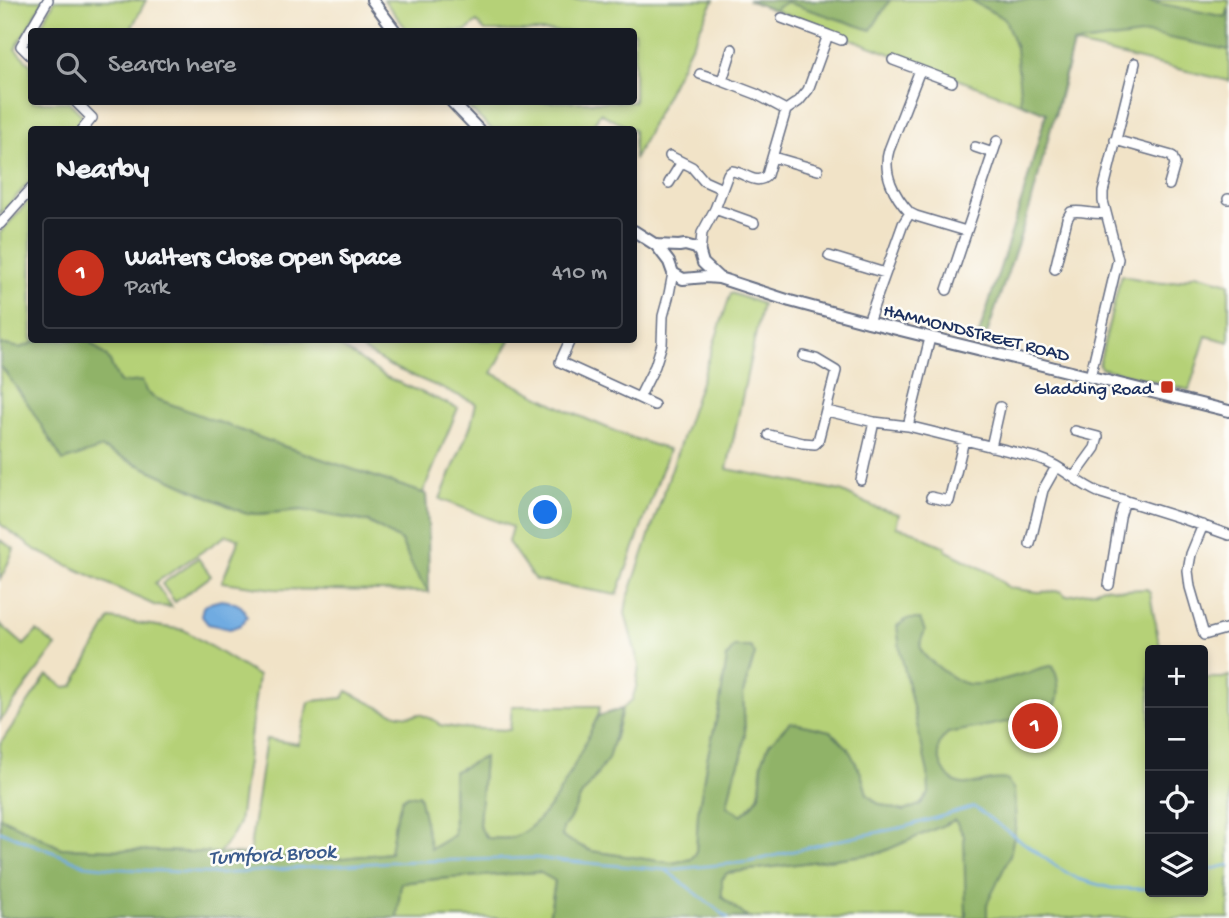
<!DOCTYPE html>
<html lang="en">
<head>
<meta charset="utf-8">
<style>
  :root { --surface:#171b24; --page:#20242c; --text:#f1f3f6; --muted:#9ea1a6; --line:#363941; --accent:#c8321e }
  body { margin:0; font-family:"Gochi Hand",sans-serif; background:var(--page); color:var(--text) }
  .controls { position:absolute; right:21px; bottom:21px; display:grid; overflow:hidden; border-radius:7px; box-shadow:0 4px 10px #0003 }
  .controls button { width:63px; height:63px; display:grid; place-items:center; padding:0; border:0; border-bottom:2px solid var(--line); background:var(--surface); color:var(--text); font:35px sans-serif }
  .you { position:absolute; left:546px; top:513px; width:24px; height:24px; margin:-18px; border:5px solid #fff; border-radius:50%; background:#1a73e8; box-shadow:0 0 0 10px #1a73e833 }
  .badge { display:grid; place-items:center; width:46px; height:46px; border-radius:50%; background:var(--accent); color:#fff; font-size:23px; font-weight:700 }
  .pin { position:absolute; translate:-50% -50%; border:4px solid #fff; box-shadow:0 2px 7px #0006 }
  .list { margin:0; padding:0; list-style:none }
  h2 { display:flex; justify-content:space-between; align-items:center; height:91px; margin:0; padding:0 28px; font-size:30px }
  h2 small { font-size:23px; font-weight:400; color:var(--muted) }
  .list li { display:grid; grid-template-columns:46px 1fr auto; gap:21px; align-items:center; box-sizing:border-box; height:112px; margin:0 14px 14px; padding:0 14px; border:2px solid var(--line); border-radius:7px }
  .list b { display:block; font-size:26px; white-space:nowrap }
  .list p { margin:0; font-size:23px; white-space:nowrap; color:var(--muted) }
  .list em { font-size:23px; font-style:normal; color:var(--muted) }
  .icon { flex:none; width:38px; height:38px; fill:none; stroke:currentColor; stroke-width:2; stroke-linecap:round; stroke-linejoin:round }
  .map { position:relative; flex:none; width:1229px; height:918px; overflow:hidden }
  .search { position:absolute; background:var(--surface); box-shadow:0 4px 10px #0003; left:28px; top:28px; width:609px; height:77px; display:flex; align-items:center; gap:18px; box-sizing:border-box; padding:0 24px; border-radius:7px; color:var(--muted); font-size:26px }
  .panel { position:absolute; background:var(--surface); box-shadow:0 4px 10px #0003; left:28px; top:126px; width:609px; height:217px; border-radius:7px }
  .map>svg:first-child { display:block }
  .green { fill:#b5d177; stroke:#68806a; stroke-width:2 }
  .forest { fill:#90b368; stroke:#567163; stroke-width:2 }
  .water { fill:#70abe1; stroke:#466da0; stroke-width:2 }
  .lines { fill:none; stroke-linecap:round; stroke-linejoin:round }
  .stream { stroke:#70abe1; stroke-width:2.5 }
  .minor-casing { stroke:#666e83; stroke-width:12 }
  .tertiary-casing { stroke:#666e83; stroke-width:14 }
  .minor { stroke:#fff; stroke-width:9 }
  .tertiary { stroke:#fff; stroke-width:10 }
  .poi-dot { fill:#c8321e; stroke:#fdfcf7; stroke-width:2.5 }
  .labels { text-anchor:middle; stroke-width:5; stroke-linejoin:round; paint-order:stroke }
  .street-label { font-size:19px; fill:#1b2f5e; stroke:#fdfcf7 }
  .poi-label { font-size:19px; fill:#1b2f5e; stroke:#fdfcf7; text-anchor:end }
  .water-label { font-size:21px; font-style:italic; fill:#395a8c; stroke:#fdfcf7 }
</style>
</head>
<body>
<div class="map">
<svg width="1229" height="918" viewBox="0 0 1229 918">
  <rect width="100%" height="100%" fill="#fdfcf7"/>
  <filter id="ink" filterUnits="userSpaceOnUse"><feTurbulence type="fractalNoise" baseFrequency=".0143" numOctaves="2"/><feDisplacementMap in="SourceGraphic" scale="14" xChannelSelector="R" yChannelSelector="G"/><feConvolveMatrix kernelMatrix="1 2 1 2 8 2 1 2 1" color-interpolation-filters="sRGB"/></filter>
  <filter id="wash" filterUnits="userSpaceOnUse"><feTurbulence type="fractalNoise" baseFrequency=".00686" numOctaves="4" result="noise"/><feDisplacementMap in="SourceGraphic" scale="28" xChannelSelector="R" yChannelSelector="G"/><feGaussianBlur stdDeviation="1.57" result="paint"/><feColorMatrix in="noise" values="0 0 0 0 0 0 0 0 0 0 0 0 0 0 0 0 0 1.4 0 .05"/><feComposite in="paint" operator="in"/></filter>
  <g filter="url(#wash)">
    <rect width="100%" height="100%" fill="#f1e3c7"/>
    <path class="green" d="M0,0h44l-29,49 16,16 1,37h37l13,13 -5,14 -45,1 -1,50 -31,35z
      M55,0h91l-16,31h-92z
      M384,0h330l-80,160v-30l-34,-17 -9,16h-100l-28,-27h171v-70l-149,-1 -8,-9 -11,9h-58z
      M748,0h481v81l-156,-37 -18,72z
      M31,198l1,142h9l-21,8 -20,-4v-111z
      M1196,274l33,9v59l-23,-6 -17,54 -88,-22 -2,-4 22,-89c31,7 45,14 75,-1z
      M731,293l31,11 -35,165 114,22 33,16 25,7 -3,13 18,4 13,8 19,8 -1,3 46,23 18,15 29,4 23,-1 5,5 28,-5 9,-4 21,3 23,-1 3,4 8,46 4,11h-12v242h53v-214h20l6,-2v242h-481l-27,-20 1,-19 5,-6 153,-20 75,-33 -26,-45v19l-9,11 -17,7 -26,-9 -10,-9 -6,-21 -99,-11c-2,27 2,35 -21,53l-14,-9 6,-28 9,-22 3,-23 -2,-40 12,-39 -36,55 -12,50 -9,54 -2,41 -5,5 -19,4 -81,-12 -29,-14 1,-9 6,-8 12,-24 15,-19 19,-39 7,-29 10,-9 4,-13 3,-21 -14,-53 2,-12z
      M88,340h242l56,37 72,31 -35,85 -146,-49 -123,-46 -8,-7 -26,-8 -12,-25z
      M347,340h163l-18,33 78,39 54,23 45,15 -52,145 -82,-15 -27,-38 4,-15 -72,-28 31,-74 5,-22 -86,-37z
      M0,365l28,39 73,44 143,65 15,1 42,-4 67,12 33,19 14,31 14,20 -155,-3 -52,-7 17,-43 -12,-4 -72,48 17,24 -16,-1 -119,-55 -37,-27z
      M0,540l14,9 -11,26 -3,4z
      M198,558l13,18 -36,26 -13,-18z
      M110,619l74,11 74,46 -19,147 -7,13 -13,17 -158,-5 -61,-31v-73l47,-69 18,12 8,-1z
      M0,624l24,21 13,-14 19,15 -56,75z
      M347,691c19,9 51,31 73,23l16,7 4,4 18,3 52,2 2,-24h88l-2,10c-18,37 -43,105 -84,121 -8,3 -19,1 -27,1l-8,-12 5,-68 -31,14 1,63 -24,14 -11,-53 -24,26 -5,31 -65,7 -76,-5 17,-116 32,5 11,-41 3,-2 31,-3z
      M539,872l16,9 -6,37h-152l4,-35 36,-4z"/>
    <path class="forest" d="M748,0h142l-19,30 -85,-28 -13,8z
      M970,0h173l83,17 3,-12v45l-80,-16 -76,10 -42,160 -46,136 -9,-2 3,-4 44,-138 23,-83 -25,-10 -5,-55 -11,-29z
      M41,340h47l20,18 12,25 22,-2 4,10 8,7 123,46 149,50 2,32 1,66 -14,-20 -14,-31 -32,-19 -68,-12 -42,4 -15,-1 -142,-65 -39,13 -35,-57 -28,-39v-21l20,4z
      M907,619h13l5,12c-7,14 -7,21 7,31 9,7 21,18 32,21 17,5 46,-6 63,-10 9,-3 16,-7 26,-7 5,11 9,30 1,41 -3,3 -6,5 -9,8l-97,18c-4,4 -8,7 -9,13 -3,12 7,34 19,37 16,5 33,-7 49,-3l7,10 2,35 -6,31 -23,48v14h-21l-2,-82 -9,-16 -75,33 -153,20 -5,6v18l26,21h-199l6,-37 -16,-9 -102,7 -36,4 -4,35h-397v-101l61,31 158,5 106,7 65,-7 5,-31 7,-23 6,-4h11l12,54 23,-14 -1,-63 31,-15 -5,69 8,12c8,0 20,2 27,-1 41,-17 65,-84 84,-121l24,-7 -14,50 -27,37 -12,24 -6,8 -1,9 29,14 81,12 19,-4 5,-6 2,-40 9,-54 12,-50 8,-52 7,-10h17l4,7 -12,39 2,40 -3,23 -9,22 -6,28 14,9 10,-8 9,-12 2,-33 7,-18 21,-22 40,9 18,17 13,25 6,21 10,9 26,8 17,-6 9,-11 -1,-21 -28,-123 -3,-24z"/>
    <path class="water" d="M221,600c11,1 24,4 26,17l-6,8 -11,4 -22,-5 -7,-9 2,-8 7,-4z"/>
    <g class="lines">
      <path class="stream" d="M0,831l85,34 38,4 96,5 168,-12 149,-4 16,2
        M555,860l111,10 62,48
        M666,870l83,-8 81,-20 74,-15 70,-20 83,60 21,12 33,9 34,1 5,-1
        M1203,871l26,-6"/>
    </g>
  </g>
  <g filter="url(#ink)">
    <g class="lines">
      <defs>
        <path id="minor" d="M828,35l13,5
          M732,49l-10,32 34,13 30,16
          M32,57l-11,-11 27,-46
          M893,60l59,22
          M700,74l22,7
          M76,102l16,16 -10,12
          M1115,140l57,16 3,8 -6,21
          M975,147l18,6
          M670,156l12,6
          M773,157l45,13
          M669,183l13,-21 10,5 12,14 18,8
          M1228,199h1
          M715,209l39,14
          M910,213l6,3 50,15
          M0,224l32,-36
          M700,253l2,-20 13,-24 13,-35 4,-3c12,1 25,16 35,4l19,-65 13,-9 9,-11 20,-55 -46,-17
          M829,256l56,17
          M1055,269l12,-50 4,-7c12,-2 22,3 35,1
          M947,290l50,-149
          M868,322l35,-98 7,-11c-16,-17 -28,-40 -21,-63l31,-80
          M570,340l-10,22 79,36 16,-32 7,-22 1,-28 6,-22 4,-21
          M1090,377l28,-118 -15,-58v-9l32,-129
          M639,398l15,7
          M827,411l47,11 34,4 130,32c23,7 39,25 60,34l86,27 45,16
          M908,426l22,-88
          M769,435l34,8 12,1 3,-3 18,-70 -20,-12 -12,-3
          M991,447l9,-40
          M1074,477l21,-29 3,-11 -23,-6
          M861,480l13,-58
          M931,497l18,4 15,-61
          M1203,525l-12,29 -3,17 2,16 14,48 25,-7
          M1030,544l13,-54 13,-23
          M1109,585l11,-68 5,-17"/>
        <path id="tertiary" d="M372,0l24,32
          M452,102l27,28
          M634,231l22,14 13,17 4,11 10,6 23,-2 13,1 71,23 78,21 361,89
          M656,245l23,1 6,-1 11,3 4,5 3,10 16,15"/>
      </defs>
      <use href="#minor" class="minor-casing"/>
      <use href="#tertiary" class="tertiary-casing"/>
      <use href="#minor" class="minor"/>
      <use href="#tertiary" class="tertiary"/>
    </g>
  </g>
  <rect class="poi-dot" x="1160" y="380" width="14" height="14" rx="3.5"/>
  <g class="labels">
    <g class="street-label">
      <text transform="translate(977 331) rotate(14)" y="7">HAMMONDSTREET ROAD</text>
    </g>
    <g class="poi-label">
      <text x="1153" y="394">Gladding Road</text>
    </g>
    <g class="water-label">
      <text transform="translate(272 853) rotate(-3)" y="7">Turnford Brook</text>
    </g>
  </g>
</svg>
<div class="controls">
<button>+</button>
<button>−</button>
<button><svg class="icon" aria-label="locate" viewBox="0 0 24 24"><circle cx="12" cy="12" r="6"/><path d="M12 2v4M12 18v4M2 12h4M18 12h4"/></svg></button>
<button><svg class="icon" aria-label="layers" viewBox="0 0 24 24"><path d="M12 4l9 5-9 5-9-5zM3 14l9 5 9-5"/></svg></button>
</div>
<div class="you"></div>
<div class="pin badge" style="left:1035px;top:726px">1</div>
<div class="search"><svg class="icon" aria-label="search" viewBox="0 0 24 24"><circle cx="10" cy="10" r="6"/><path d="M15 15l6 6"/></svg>Search here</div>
<section class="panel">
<h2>Nearby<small></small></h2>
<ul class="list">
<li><span class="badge">1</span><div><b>Walters Close Open Space</b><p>Park</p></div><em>410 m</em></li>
</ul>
</section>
</div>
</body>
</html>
